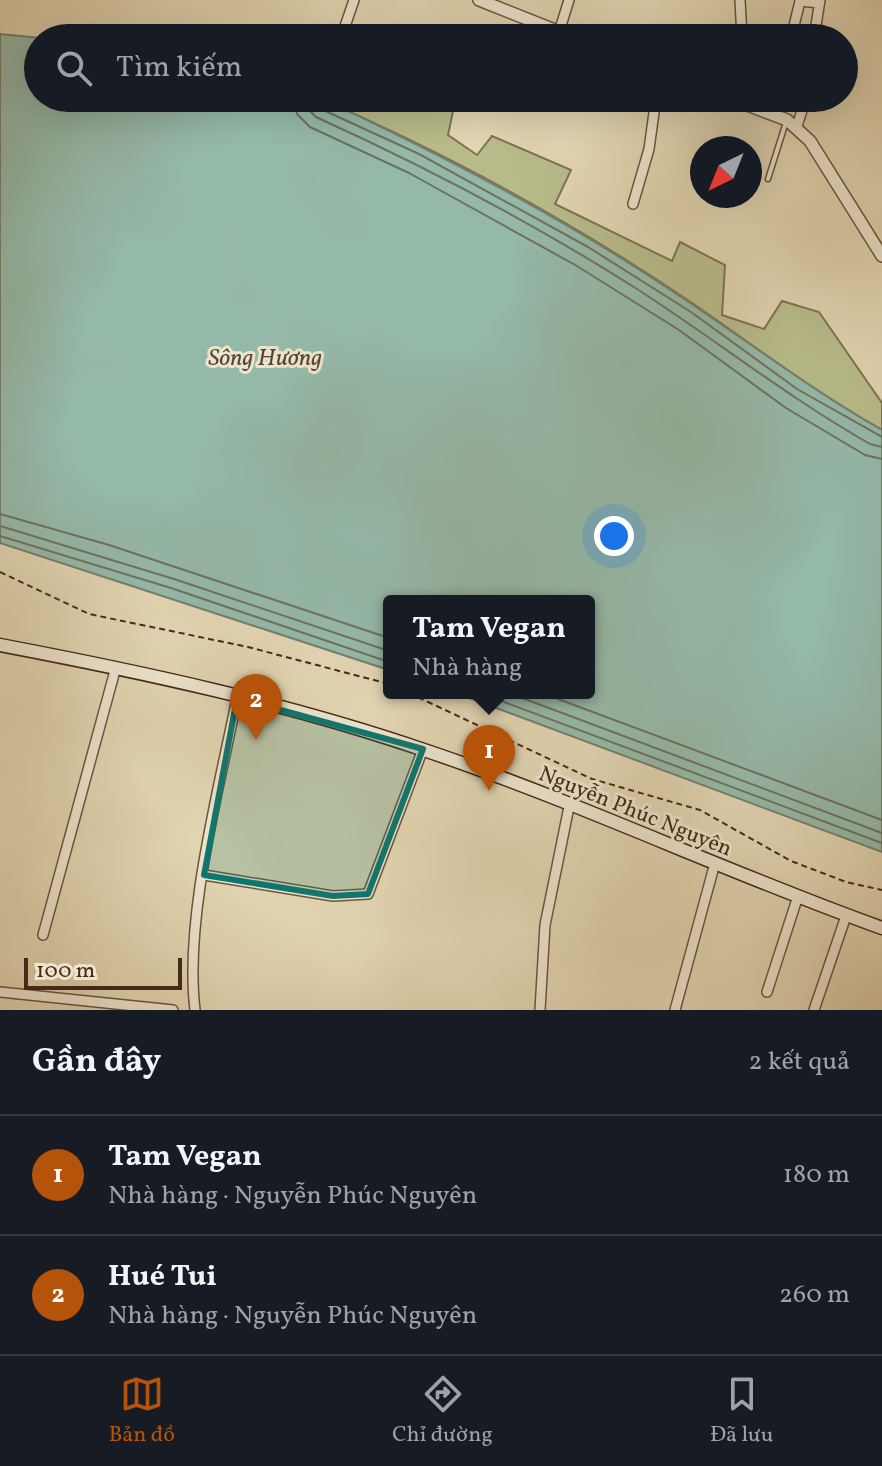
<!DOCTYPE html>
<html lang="vi">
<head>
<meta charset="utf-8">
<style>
  :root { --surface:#171b24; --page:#242831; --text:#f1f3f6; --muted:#9ea1a6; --line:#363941; --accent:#b45309 }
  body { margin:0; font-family:Vollkorn,serif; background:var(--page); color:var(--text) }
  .compass { position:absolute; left:690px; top:136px; width:72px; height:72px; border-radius:50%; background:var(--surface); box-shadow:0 8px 32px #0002; rotate:223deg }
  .scale { position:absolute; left:24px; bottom:20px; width:158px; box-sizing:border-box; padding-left:8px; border:4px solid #472917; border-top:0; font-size:22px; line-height:28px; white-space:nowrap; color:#472917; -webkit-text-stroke:6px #ece4cd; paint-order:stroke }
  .you { position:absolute; left:614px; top:536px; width:28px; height:28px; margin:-20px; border:6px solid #fff; border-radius:50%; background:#1a73e8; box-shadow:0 0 0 12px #1a73e833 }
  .badge { display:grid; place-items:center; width:52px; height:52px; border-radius:50%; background:var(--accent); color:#fff; font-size:26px; font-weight:700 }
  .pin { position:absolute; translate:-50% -66px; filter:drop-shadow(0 2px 4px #0008) }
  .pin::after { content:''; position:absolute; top:42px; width:28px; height:24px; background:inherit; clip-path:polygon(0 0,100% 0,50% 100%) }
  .popup { position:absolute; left:383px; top:595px; width:212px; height:104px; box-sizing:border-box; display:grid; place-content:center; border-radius:8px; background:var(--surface); filter:drop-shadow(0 2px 6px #0005); font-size:26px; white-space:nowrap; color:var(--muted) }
  .popup b { font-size:30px; color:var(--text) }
  .popup::after { content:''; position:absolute; left:50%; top:100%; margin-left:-16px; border:16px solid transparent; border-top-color:var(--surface) }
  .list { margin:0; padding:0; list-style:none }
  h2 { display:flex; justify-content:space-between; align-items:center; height:104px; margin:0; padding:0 32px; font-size:34px }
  h2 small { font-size:26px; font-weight:400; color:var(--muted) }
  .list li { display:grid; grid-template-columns:52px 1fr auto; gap:24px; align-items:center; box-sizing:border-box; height:120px; padding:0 32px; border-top:2px solid var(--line) }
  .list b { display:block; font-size:30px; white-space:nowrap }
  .list p { margin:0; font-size:26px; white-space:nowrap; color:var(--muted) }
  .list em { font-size:26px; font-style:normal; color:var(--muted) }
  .icon { flex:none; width:44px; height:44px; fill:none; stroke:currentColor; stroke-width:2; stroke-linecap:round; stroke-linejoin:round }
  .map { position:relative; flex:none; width:882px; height:1010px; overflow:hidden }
  .search { position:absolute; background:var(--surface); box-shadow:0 8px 32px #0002; left:24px; right:24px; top:24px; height:88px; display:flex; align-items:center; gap:20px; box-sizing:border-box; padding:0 28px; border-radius:44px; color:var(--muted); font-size:30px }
  .sheet { height:344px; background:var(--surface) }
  nav { display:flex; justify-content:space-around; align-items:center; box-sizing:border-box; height:112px; border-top:2px solid var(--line); background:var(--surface); font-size:22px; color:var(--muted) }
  nav a { display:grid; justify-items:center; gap:4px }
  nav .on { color:var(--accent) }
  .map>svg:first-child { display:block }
  .green { fill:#b7bc8a; stroke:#7f7250; stroke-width:2 }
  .water { fill:#95b9a9; stroke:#767f6f; stroke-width:2 }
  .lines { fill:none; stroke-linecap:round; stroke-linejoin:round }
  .shore { stroke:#6e7160; stroke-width:2 }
  .service-casing { stroke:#6e543e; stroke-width:7 }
  .minor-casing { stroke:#6e543e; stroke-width:12 }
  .tertiary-casing { stroke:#6e543e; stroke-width:14 }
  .secondary-casing { stroke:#472917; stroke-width:15 }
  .path { stroke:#472917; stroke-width:2; stroke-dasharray:6 4; stroke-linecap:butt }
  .service { stroke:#ece4cd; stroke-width:4 }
  .minor { stroke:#ece4cd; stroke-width:9 }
  .tertiary { stroke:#ece4cd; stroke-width:11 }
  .secondary { stroke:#ece4cd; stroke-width:12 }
  .marked { fill:#0f766e; fill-opacity:0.2; stroke:#0f766e; stroke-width:6; stroke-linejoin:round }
  .labels { text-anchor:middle; stroke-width:6; stroke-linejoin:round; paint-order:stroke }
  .street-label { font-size:22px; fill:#472917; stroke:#ece4cd }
  .water-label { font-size:24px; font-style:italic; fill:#574634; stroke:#ece4cd }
</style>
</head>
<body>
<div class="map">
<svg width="882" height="1010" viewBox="0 0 882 1010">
  <rect width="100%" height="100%" fill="#e2d5b2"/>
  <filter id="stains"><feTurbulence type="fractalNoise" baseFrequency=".0025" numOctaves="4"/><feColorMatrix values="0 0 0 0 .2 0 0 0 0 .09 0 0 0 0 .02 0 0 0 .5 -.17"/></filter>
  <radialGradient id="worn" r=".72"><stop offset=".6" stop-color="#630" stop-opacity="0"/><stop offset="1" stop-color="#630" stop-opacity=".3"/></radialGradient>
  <path class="green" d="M316,98h114l23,13 -5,24 29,20 15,-19 79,34 -16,34 117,57 8,-19 45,23 -3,50 42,14 18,-28 37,11 63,91v27c-66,-37 -125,-82 -187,-125 -113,-77 -252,-155 -379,-207z"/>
  <path class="water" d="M0,34l41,4h-3v60h278l41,17c99,48 199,100 292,161 79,50 152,108 233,154v422l-426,-159h133v-92h-200v69l-389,-127z"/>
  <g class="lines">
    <path class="shore" d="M294,98l3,16 13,13 99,46 168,93 102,64 107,78 79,47 17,4
      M307,98l1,11 8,8c110,50 219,107 321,172 79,51 152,109 233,155l12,3
      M317,98l4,11 98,45 169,93 103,65 106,77 85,48
      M0,514l109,31 280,93
      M0,526l174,53 215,72
      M0,536l171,52 218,74
      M480,693l402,150
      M509,693l373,140
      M542,693l340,127"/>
    <defs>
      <path id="service" d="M768,179l18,-57"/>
      <path id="minor" d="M740,0l2,38
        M793,30l7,-29 19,2
        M559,32l10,-32
        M341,38l13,-38
        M814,38l6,-38
        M797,126l9,-28
        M633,204l16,-55 7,-51
        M204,875l129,21 35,-2 55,-145
        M43,935l73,-268
        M0,992l173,18
        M767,992l31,-96
        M195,1010c-11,-90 24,-221 42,-312
        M540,1010l5,-85 25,-123
        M675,1010l40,-147
        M814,1010l32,-94"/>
      <path id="tertiary" d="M479,0l96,38
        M729,98l58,22 23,21 72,115"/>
      <path id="secondary" d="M0,645c142,27 287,58 424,105 155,52 304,123 458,178"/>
    </defs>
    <use href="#service" class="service-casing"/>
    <use href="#minor" class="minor-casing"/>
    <use href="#tertiary" class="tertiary-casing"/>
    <use href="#secondary" class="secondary-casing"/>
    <path class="path" d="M0,572l89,42 159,33 141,37
      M409,693l183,86 108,31 91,51 55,21 36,8"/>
    <use href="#service" class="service"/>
    <use href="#minor" class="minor"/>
    <use href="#tertiary" class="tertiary"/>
    <use href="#secondary" class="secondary"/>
  </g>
  <path class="marked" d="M237,698l186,51 -55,145 -35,2 -129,-21z"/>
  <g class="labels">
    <g class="street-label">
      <text transform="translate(636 810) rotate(22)" y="8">Nguyễn Phúc Nguyên</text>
    </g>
    <g class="water-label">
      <text x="265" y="365">Sông Hương</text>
    </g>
  </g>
  <rect width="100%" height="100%" filter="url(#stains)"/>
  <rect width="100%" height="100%" fill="url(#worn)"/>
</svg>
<svg class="compass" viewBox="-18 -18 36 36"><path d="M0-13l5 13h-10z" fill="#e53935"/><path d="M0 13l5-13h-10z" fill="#9ea1a6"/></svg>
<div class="scale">100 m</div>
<div class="you"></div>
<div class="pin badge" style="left:489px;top:791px">1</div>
<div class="popup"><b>Tam Vegan</b>Nhà hàng</div>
<div class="pin badge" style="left:256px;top:740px">2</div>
<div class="search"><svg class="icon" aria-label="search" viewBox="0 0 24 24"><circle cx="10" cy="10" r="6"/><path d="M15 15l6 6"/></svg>Tìm kiếm</div>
</div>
<section class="sheet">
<h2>Gần đây<small>2 kết quả</small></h2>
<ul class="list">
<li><span class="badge">1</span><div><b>Tam Vegan</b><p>Nhà hàng · Nguyễn Phúc Nguyên</p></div><em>180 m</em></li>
<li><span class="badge">2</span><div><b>Hué Tui</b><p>Nhà hàng · Nguyễn Phúc Nguyên</p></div><em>260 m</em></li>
</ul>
</section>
<nav>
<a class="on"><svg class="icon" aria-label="map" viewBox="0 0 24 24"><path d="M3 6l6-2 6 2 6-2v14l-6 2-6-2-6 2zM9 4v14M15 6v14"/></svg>Bản đồ</a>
<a><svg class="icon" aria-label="directions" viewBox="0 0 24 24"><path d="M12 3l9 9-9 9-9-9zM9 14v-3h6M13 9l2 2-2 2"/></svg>Chỉ đường</a>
<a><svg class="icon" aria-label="saved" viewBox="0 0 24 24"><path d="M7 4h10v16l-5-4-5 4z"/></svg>Đã lưu</a>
</nav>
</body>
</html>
